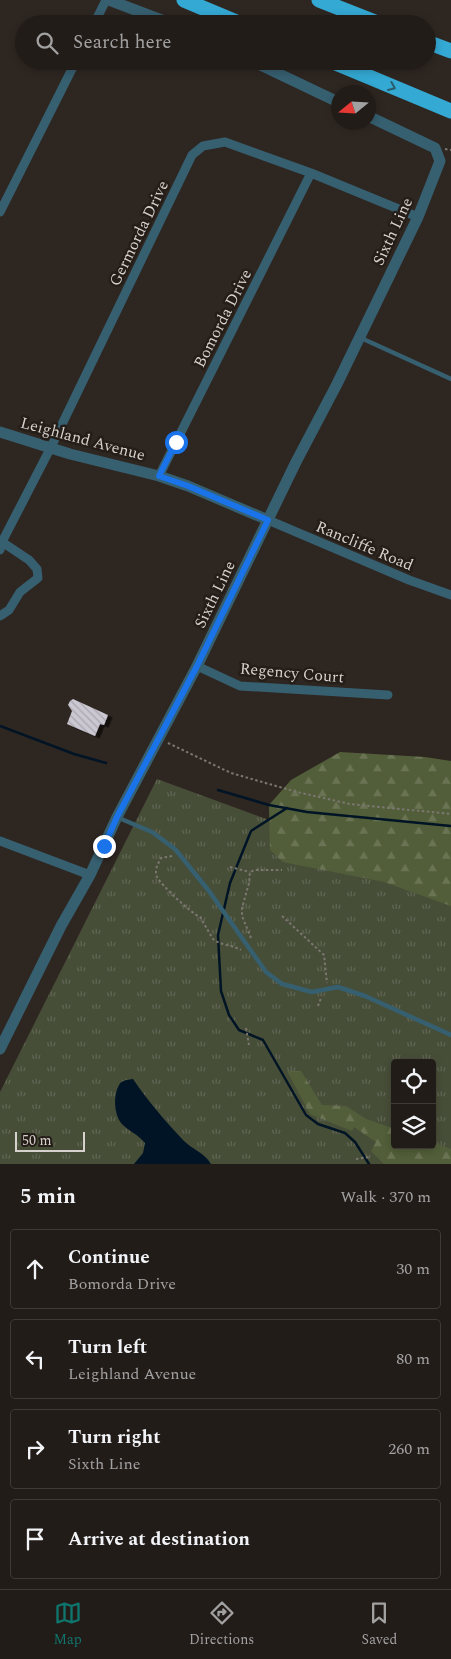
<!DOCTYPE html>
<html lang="en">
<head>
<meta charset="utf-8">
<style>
  :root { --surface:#221c19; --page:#2e2926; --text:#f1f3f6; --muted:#a2a1a2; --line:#3f3a38; --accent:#0f766e }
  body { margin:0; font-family:Spectral,serif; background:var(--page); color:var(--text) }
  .controls { position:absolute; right:15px; bottom:15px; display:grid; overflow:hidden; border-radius:5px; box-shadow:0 2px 8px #0003 }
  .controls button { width:45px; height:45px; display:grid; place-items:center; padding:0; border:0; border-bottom:1px solid var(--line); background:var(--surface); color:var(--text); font:25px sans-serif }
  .compass { position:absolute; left:331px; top:85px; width:45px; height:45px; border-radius:50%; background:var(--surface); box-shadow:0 2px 8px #0003; rotate:252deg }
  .scale { position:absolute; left:15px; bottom:12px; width:70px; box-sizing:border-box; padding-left:5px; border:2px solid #d6d1cd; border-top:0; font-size:14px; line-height:18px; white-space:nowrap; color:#d6d1cd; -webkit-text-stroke:4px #241d18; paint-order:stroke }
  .stop { position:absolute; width:15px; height:15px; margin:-11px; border:4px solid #1a73e8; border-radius:50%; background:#fff }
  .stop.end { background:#1a73e8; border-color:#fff; box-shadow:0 1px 5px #0008 }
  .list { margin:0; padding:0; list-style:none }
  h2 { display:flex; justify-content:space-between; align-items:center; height:65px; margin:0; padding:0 20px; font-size:21px }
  h2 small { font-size:16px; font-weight:400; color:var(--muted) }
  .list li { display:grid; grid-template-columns:32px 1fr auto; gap:15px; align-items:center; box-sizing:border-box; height:80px; margin:0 10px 10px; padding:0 10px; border:1px solid var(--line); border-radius:5px }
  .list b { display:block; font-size:19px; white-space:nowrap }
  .list p { margin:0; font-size:16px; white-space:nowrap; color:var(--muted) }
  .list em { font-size:16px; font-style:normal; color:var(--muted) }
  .icon { flex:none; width:28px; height:28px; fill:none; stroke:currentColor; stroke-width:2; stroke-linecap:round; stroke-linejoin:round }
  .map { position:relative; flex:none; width:451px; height:1164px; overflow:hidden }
  .search { position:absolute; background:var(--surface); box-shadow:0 2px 8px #0003; left:15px; right:15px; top:15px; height:55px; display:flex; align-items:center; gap:12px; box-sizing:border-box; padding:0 18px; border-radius:28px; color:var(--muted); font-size:19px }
  .sheet { height:425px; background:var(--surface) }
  nav { display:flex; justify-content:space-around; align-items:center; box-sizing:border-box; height:70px; border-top:1px solid var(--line); background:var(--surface); font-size:14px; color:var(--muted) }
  nav a { display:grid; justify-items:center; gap:2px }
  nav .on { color:var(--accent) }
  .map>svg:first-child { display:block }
  .grass { fill:url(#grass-tufts); fill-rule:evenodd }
  .forest { fill:url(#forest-firs) }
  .water { fill:#001425 }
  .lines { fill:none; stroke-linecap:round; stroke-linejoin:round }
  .stream { stroke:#001425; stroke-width:2.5 }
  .building { fill:url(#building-back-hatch); filter:url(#shadow) }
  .path { stroke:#7c7671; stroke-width:2; stroke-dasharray:2.5 2.5; stroke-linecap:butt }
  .service { stroke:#365f70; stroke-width:4.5 }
  .minor { stroke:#365f70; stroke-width:9 }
  .tertiary { stroke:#365f70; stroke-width:11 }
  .motorway { stroke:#34a9d4; stroke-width:15 }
  .oneway { stroke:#2b5c6d }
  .route { stroke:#1a73e8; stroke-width:6 }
  .labels { text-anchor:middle; stroke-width:5; stroke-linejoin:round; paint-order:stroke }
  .street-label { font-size:16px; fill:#d6d1cd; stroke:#241d18 }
</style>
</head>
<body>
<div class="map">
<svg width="451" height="1164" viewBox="0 0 451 1164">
  <defs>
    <pattern id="grass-tufts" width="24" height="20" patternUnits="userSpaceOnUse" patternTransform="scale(1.25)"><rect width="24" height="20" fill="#474e38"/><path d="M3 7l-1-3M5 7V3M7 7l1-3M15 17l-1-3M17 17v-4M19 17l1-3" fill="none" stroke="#616654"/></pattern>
    <pattern id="forest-firs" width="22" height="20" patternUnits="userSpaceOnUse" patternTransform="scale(1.25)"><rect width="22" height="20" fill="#525e39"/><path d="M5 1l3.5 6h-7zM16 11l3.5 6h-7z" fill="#6a7454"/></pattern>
    <pattern id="building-back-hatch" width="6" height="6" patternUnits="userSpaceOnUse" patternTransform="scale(1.25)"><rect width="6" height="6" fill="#ccc8d3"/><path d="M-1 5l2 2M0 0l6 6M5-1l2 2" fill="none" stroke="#a9a6ae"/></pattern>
    <filter id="shadow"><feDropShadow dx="4.5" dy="2.5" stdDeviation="0" flood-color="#0009"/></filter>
  </defs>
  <rect width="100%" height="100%" fill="#2e2621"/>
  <path class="grass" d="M157,779l246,90 48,16v279h-451v-72zM395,1063h37v82h-37z"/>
  <path class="forest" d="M340,752l85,5 26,4v145l-67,-24 -101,-20 -13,-12 -1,-45 22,-25z
    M287,1071h14l21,34 24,1 20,13 29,10v16h37v-3l19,7v15h-67l-13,-13 5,-9 -22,-15 -2,4 -42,-17z"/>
  <path class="water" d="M133,1079c15,22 32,42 51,62 8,8 21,12 27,23h-77l9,-11 2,-10c-7,-9 -17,-12 -24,-20 -7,-9 -8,-28 -2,-38 3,-5 8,-5 14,-6z"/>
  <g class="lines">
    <path class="stream" d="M0,726l74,28 32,9
      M218,790l51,15 38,7 144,14
      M287,808l-36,23 -21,52 -12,52 3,56 8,24 10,15 24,10 43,75 12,9 27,9 10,9 14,22"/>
  </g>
  <path class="building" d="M73,699l35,16 -4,10 -4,-1 -5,12 -28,-12 5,-13 -4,-6 2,-4z"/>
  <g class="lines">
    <path class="path" d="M445,149l6,1
      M168,743l63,30 66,19 53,12 101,10
      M172,856l-11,2c-3,6 -7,12 -4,19 3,7 36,38 43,40l13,22c7,6 19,6 28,11
      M230,867l20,5
      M282,916l42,39 3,28
      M251,938l-9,-22v-8l7,-25 1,-11 5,-2h27
      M318,1006l3,-8
      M246,1028l3,17
      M356,1159l13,-2"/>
    <path class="service" d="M361,338l90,41
      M119,818l33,14 23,17 34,42 57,81 16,12 30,8 26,-5 27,9 86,39"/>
    <path class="minor" d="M94,24l12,-24
      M0,212l76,-151
      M159,476l152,-303
      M268,520l141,60 42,15
      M0,550l2,-8 49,-95 141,-292 11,-9 22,-4 86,31 107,44
      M0,616l9,-6 11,-18 18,-14 -1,-9 -8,-9 -27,-18
      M197,666l43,20 148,9
      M0,841l90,34"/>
    <path class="tertiary" d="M109,0l63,24
      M252,61l86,41
      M0,432l70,22 89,22 29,10 80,34
      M0,1049l61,-123 29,-51 27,-58 80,-151 99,-204 41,-78 81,-167 22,-56 -5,-13 -67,-32"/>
    <path class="motorway" d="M184,0l57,24
      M319,0l61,24
      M427,42l24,9
      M331,61l120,50"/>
  </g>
  <defs><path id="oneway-chevron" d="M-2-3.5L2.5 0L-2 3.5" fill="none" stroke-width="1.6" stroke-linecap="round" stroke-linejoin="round" transform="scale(1.25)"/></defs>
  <use class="oneway" href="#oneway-chevron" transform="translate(392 87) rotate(23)"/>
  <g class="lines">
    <path class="route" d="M104,846l13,-29 80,-151 71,-146 -80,-34 -29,-10 17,-34"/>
  </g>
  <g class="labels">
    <g class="street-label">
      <text transform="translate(392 231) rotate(-65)" y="6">Sixth Line</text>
      <text transform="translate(138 233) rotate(-64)" y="6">Germorda Drive</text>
      <text transform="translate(222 318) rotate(-63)" y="6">Bomorda Drive</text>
      <text transform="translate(83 438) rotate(15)" y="6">Leighland Avenue</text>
      <text transform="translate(365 545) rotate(23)" y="6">Rancliffe Road</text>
      <text transform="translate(214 594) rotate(-64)" y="6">Sixth Line</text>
      <text transform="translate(292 672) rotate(5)" y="6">Regency Court</text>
    </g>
  </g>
</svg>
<div class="controls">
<button><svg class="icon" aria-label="locate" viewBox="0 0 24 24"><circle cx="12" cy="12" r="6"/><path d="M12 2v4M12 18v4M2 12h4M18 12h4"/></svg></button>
<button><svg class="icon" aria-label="layers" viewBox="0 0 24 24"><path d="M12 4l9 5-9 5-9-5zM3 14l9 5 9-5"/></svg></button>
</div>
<svg class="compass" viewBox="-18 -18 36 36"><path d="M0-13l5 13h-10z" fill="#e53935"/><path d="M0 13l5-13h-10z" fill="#a2a1a2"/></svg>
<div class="scale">50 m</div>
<div class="stop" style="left:176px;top:442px"></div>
<div class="stop end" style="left:104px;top:846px"></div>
<div class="search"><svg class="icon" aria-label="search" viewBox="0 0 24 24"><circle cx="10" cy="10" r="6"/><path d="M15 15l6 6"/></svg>Search here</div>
</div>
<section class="sheet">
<h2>5 min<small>Walk · 370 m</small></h2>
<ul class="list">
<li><svg class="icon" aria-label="ahead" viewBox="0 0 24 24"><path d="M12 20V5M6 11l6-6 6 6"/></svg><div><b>Continue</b><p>Bomorda Drive</p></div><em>30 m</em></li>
<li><svg class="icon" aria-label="left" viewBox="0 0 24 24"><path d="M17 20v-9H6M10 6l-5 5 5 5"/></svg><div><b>Turn left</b><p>Leighland Avenue</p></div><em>80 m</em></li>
<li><svg class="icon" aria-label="right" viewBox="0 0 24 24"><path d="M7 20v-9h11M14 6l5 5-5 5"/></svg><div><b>Turn right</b><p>Sixth Line</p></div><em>260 m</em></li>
<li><svg class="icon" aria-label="arrive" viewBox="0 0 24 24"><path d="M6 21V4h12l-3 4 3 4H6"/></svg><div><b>Arrive at destination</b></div></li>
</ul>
</section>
<nav>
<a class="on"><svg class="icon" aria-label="map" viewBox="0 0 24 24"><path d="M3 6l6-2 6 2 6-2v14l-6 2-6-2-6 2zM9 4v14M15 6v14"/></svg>Map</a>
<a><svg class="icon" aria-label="directions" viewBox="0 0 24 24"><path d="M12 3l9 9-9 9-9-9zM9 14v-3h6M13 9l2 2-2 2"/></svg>Directions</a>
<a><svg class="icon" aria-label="saved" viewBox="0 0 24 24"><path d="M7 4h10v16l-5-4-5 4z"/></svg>Saved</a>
</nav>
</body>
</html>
